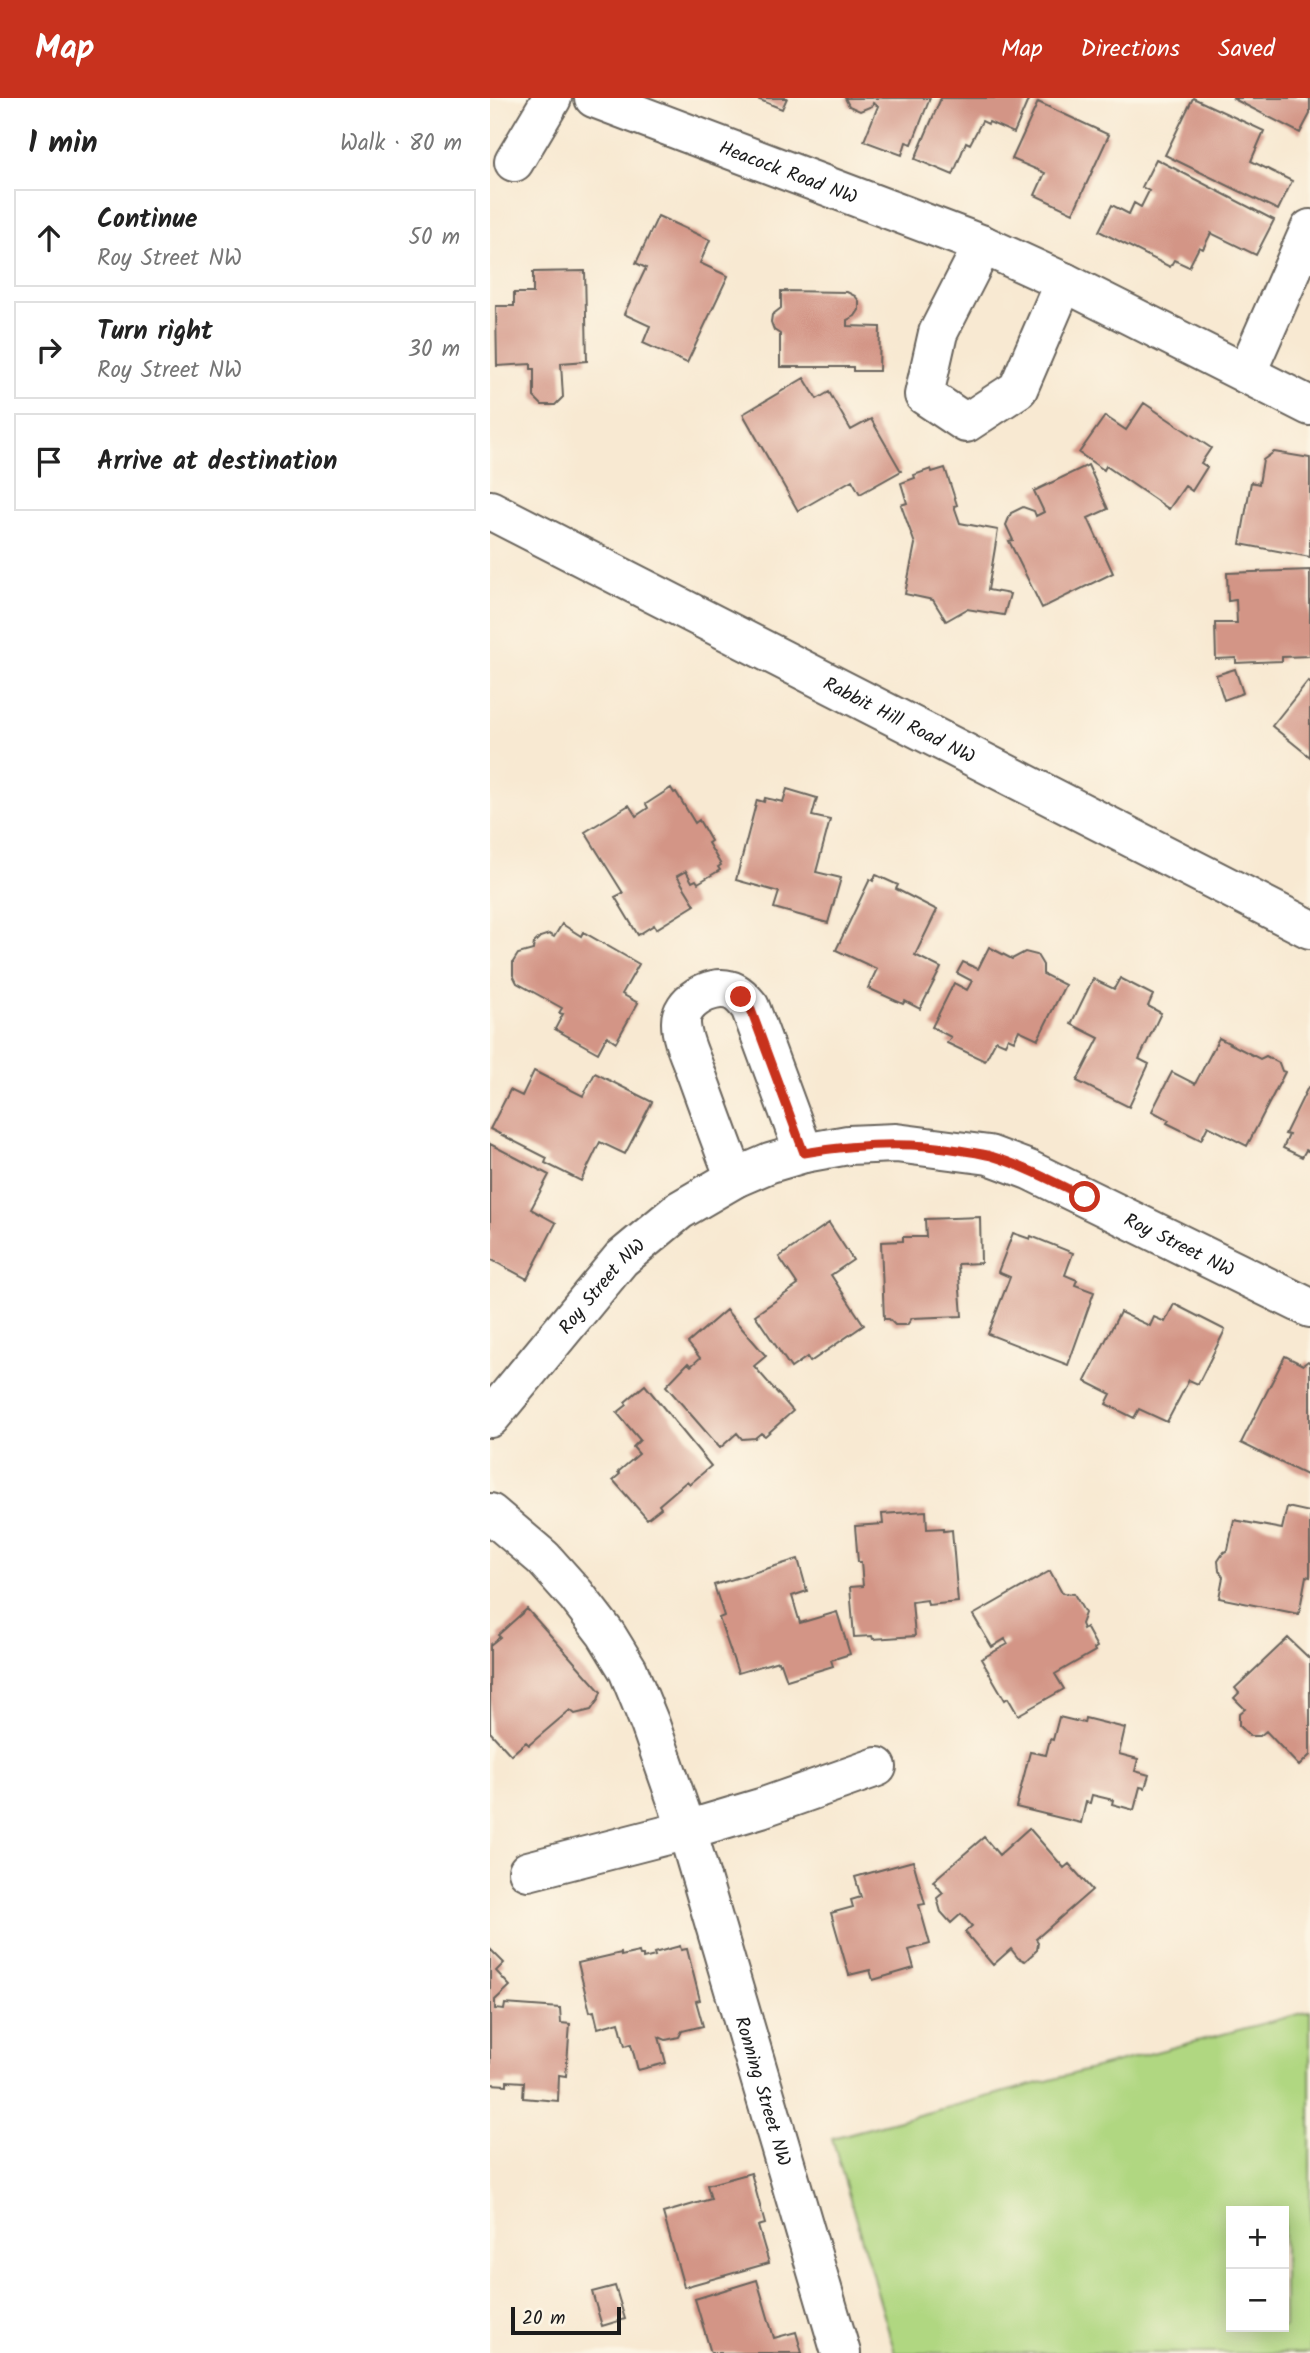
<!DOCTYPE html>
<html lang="en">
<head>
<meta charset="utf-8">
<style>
  :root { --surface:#fff; --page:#f2f2f2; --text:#222; --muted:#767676; --line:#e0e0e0; --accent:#c8321e }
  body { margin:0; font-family:Kalam,sans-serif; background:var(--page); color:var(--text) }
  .controls { position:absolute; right:21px; bottom:21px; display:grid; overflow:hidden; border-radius:0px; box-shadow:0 4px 18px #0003 }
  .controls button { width:63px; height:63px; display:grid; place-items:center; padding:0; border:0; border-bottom:2px solid var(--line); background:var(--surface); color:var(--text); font:35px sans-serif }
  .scale { position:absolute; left:21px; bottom:18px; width:110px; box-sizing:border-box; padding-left:7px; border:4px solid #1c1c1c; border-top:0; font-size:19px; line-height:24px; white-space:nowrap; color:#1c1c1c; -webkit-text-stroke:5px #fcf5e5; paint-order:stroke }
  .stop { position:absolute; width:21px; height:21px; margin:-16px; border:5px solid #c8321e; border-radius:50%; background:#fff }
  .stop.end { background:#c8321e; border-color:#fff; box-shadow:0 2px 7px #0008 }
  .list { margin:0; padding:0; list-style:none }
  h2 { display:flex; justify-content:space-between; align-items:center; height:91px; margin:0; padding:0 28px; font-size:30px }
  h2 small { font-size:23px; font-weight:400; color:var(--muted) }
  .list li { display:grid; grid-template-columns:46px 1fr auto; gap:21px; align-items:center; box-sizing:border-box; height:98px; margin:0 14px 14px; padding:0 14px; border:2px solid var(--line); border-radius:0px }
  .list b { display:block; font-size:26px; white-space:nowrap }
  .list p { margin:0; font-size:23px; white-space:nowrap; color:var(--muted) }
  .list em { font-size:23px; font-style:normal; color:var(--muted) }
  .icon { flex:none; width:38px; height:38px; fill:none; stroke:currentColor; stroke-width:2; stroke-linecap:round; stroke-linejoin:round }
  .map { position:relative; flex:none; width:820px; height:2255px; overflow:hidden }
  header { display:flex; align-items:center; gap:42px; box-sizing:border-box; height:98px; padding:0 35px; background:var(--accent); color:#fff }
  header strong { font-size:33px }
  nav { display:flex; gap:38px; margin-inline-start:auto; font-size:24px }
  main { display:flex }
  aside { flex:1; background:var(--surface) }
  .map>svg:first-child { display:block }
  .park { fill:#b0d781; stroke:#667a4e; stroke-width:2; fill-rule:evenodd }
  .building { fill:#d39586 }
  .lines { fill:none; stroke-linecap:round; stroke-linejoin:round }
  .minor-casing { stroke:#69645c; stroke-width:42 }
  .minor { stroke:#fff; stroke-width:38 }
  .route { stroke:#c8321e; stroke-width:9 }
  .labels { text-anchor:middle; stroke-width:6; stroke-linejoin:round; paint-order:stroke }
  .street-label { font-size:19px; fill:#1c1c1c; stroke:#fcf5e5 }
</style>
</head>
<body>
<header>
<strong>Map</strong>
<nav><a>Map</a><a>Directions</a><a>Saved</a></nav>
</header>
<main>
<aside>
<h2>1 min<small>Walk · 80 m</small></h2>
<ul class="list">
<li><svg class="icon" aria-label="ahead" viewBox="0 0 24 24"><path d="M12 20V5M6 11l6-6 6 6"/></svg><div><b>Continue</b><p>Roy Street NW</p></div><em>50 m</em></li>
<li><svg class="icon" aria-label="right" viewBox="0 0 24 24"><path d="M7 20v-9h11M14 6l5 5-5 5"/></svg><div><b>Turn right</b><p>Roy Street NW</p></div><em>30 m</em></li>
<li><svg class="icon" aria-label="arrive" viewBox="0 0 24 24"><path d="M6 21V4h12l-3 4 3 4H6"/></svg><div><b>Arrive at destination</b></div></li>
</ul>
</aside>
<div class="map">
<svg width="820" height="2255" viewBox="0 0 820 2255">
  <rect width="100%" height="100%" fill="#fcf5e5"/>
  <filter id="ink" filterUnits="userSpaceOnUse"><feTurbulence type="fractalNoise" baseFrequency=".0143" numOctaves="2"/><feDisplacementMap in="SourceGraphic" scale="14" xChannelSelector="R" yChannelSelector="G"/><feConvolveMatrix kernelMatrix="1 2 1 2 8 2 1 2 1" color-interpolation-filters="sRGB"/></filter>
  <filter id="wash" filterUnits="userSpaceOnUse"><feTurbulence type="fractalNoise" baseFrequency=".00686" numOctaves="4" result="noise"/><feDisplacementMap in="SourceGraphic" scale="28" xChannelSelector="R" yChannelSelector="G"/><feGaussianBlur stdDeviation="1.57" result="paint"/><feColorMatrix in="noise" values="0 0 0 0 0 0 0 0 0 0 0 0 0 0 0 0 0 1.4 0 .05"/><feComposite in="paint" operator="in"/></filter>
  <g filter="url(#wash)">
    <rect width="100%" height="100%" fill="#f8e9d2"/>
    <path class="park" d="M820,1913v342h-415l-63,-215zM794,2113v116h-53v-116z"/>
    <g id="blocks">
      <path class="building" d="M265,0h32l-5,11z
        M355,0h85l-18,46 -6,-2 -4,13 -38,-14 14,-35 -5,-3 -1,3 -12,5 -11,-5z
        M451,0h88l-15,35 -25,-11 -1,2 -6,-3 -12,23 -4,-2 -13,33 -38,-16z
        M703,0l71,33 -13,30 41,20 -14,29 -113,-55z
        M742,0h78v16l-10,19z
        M548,4l71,33 -36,78 -38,-18 10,-22 -33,-14z
        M666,61l118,61 -18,35 -45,-22 -8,16 -4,-2 -10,20 -15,-7 -4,7 -71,-36 13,-26 17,9 5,-11 7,4 8,-16 -7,-4z
        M168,118l52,24 -10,23 28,13 -41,87 -44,-20 7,-17 -26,-12 22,-46 -10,-5z
        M95,173l2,90 -26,2 2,34 -8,8h-13l-8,-8v-28h-3v-5l-34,2 -1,-60h18v-13h19v-21z
        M291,193l66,1 8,4 4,5v9l-4,6 -8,4v6l33,1 -1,44h-26v-4h-73v-33l-6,-4 -3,-8 1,-7 9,-7z
        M314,280l13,21 12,-7 22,38 20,-11 30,52 -41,23 -8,-14 -54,31 -55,-97z
        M654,305l67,45 -10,15 6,4 -15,24 -7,-5 -16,23 -63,-43 -2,4 -25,-17 26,-37 21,14z
        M784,354l36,6v99l-70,-13 11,-62 8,2 4,-24z
        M598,367l20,44 -20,9 25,55 -71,35 -33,-67 4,-1 -7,-15 5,-12 12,-6 11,4 2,5 8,-4 -10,-21z
        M455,370l12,37 -3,1 6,17 38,7 -10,60 22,4 -6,21 -37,-6 -21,12 -13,-21 -28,-6 10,-50 -14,-39 6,-2 -6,-20 14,-5 -1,-3 17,-6 1,3z
        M820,472v86l-28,1v4l-46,2v-5l-20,1 -1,-36h22l-1,-23 -8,1 -1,-28z
        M745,571l8,24 -19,7 -8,-25z
        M818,583l2,2v74l-38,-31z
        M181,690l3,5 2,-1 19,31 4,-3 12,21 -3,2 13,22 -3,2 2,3 -22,13 -2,-3 -4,2 -6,-11 -9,5 18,29 -39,24 -2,-4 -16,10 -23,-38 8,-4 -38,-61 44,-27 7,11 12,-8 -2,-4z
        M297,691l30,9 -5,18 18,4 -14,52 25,6 -13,45 -54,-15 5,-16 -43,-12 21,-80 7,2 1,-4 18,4z
        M386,777l22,10 -2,4 41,21 -22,45 26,13 -21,41 -15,-8 -2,3 -35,-16 9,-19 -41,-19 34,-71 3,2z
        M72,826l19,12 2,-4 56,32 -17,30 16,9 -22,39 -9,-6 -9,17 -43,-24 8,-15 -4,-1 3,-5 -45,-25 -4,-8v-13l5,-8 15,-4 1,-7 6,-6 9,-3 5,3z
        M499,849l23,12 13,-7 12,3 6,10v9l22,11 -27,54 -19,-9 -5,11 -6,-3 -3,6 -9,-4 -11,21 -38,-18 4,-6 -19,-10 22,-44 13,7 5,-9 -15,-8 6,-11 15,7z
        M630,880l33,17 -5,11 13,7 -22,46 10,5 -20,43 -52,-26 22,-43 -28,-14 22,-45 21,10z
        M729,940l41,21 6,-3 13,7 3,8 3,1 -38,74 -39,-20 -7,14 -34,-17 2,-3 -17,-9 20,-39 23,12z
        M44,973l49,25 12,-23 57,29 -27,52 -25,-12 -19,39 -36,-18 2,-5 -57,-29 20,-39 12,6z
        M818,989l2,1v64l-4,-2 -4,7 -19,-9 6,-13 -4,-1z
        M0,1046l59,31 -18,34 25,14 -29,56 -37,-20z
        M490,1119l1,46 -23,1 4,52 -50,2 -5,7h-12l-6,-6h-5l-3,-77 22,-1v-4h23l-1,-18z
        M339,1125l24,37 -22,15 33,50 -54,37 -3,-5 -16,11 -36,-53 43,-30 -19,-28z
        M523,1135l17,6 1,-3 42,17 -8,22 12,5 -2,5 19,7 -26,73 -80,-31 22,-57 -12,-5z
        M684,1206l51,26 -27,54 -9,-4 -22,42 -28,-13 -5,9 -28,-14 5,-10 -26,-13 35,-69 30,14 4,-9 11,5z
        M236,1212l40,46 -12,10 39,45 -28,25 -4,-3 -6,5 -13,1 -5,-6 -17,15 -54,-62 22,-23 3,3 9,-8 -12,-15z
        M795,1258l18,9 5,-4 2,2v114l-69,-34z
        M155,1287l66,81 -21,18 -3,-3 -28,24 2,3 -14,11 -34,-39 7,-6 -2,-2 21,-18 -6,-7 7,-7 -23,-27 10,-8 -2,-3z
        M797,1409l23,5v65l-4,-1 -7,38 -80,-16 4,-21 -4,-7 -1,-9 6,-9 4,-2 6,-30 48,9z
        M436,1413l1,18 17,-1v3l8,-1 6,72 -30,3 -1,-5 -15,2 3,34 -42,3 -1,-3 -18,1 -4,-50 13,-1 -2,-24h-3l-3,-36 28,-2 -1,-10z
        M308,1461l9,32 -15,5 8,27 37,-11 13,42 -19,6 2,6 -46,14 -6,-17 -2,1 -1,-3 -40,12 -19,-55 5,-2 -10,-31z
        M560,1473l12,22 12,1 11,19 -4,11 2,5 3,-2 11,20 -3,2 1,2 -40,23 9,15 -46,26 -10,-17 -3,2 -24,-41 27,-15 -3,-5 -13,8 -19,-32z
        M37,1511l74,83 -3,8 -7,10 -16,4 -5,-4 -41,35 -3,-3 -15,13 -21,-23v-87l10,-8 -2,-2z
        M798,1540l22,21v96l-11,11 -33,-35 -6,5h-10l-11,-11v-11l6,-5 -11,-11 5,-5 -4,-5z
        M569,1619l25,6 1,-5 40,10 -6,26 19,5 -3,12 14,4 -4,13 -5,-1 -6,23 -22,-6 1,-4 -21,-5 -2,8 -4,-1 -5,21 -65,-16 14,-55 16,3 4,-16 3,1z
        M539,1730l35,40 5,-4 23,26 -56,49 2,3 -1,8 -12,11 -7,-3 -7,-9 -18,16 -28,-33 7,-6 -11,-12 -10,9 -10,-11 -4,-14 6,-5 -10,-12 51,-44 15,18z
        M423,1763l12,43 -6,1 11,39 -21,6 5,18 -41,12 -3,-10 -21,5 -18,-62 22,-6 -2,-7 10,-3 -6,-20z
        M190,1848l1,4 6,-1 13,51 -4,1 7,25 -21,5 -3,6 -13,3 -7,-3 7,26 -28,7 -7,-26 -6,2 -6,-24 -21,6 -4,-17 -4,1 -12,-49 43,-10v3l18,-4 1,4h3v3l12,-3 -1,-3z
        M0,1851l14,14 -8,8 14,15 -15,14v9l9,1 1,-6 55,4 1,15 9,1 -4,52 -7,-1 -1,26 -35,-3 1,-16 -17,-1v4l-17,-1z
        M261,2075l14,51 -7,2 11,37 -85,24 -21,-74 48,-14 -4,-14z
        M267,2182l17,58 22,-6 6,21h-91l-16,-54z
        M125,2188l10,33 -23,7 -10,-34z"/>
    </g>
  </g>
  <g filter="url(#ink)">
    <use href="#blocks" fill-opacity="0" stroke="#69645c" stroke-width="2"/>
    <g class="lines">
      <defs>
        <g id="minor">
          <path id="s1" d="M104,0l389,147 81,37 246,124"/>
          <path d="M24,64l38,-64"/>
          <path d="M493,147l-45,88 -14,62 42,28 52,-34 46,-107"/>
          <path d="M756,276l64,-145"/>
          <path id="s2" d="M0,412l820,419"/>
          <path d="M245,1080c-14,-36 -27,-72 -40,-108 -5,-14 -14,-32 -14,-47 -1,-21 29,-38 48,-33 9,2 16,11 21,17l54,146"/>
          <path id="s3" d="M0,1320l131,-159 59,-49 55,-32 35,-15 34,-10 44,-8 48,-2 93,12 40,15 281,138"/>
          <path id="s4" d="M0,1415l53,45 33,37 30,39 22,36 22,54 37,106 154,523"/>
          <path d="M38,1773l159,-41 74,-22 116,-41"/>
        </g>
      </defs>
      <use href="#minor" class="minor-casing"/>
      <use href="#minor" class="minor"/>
    </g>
  </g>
  <g class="lines" filter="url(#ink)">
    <path class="route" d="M251,899l9,10 54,146c52,-9 102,-12 155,-3 11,2 22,3 32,6 33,10 63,26 94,41"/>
  </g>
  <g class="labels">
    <g class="street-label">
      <text dy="7" stroke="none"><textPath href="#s1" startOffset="208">Heacock Road NW</textPath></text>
      <text dy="7" stroke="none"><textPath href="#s2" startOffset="460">Rabbit Hill Road NW</textPath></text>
      <text dy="7" stroke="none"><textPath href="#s3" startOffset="817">Roy Street NW</textPath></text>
      <text dy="7" stroke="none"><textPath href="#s3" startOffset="173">Roy Street NW</textPath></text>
      <text dy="7" stroke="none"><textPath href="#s4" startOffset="653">Ronning Street NW</textPath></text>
    </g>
  </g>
</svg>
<div class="controls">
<button>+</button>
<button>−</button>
</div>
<div class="scale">20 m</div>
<div class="stop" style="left:595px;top:1099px"></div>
<div class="stop end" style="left:251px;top:899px"></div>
</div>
</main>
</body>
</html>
